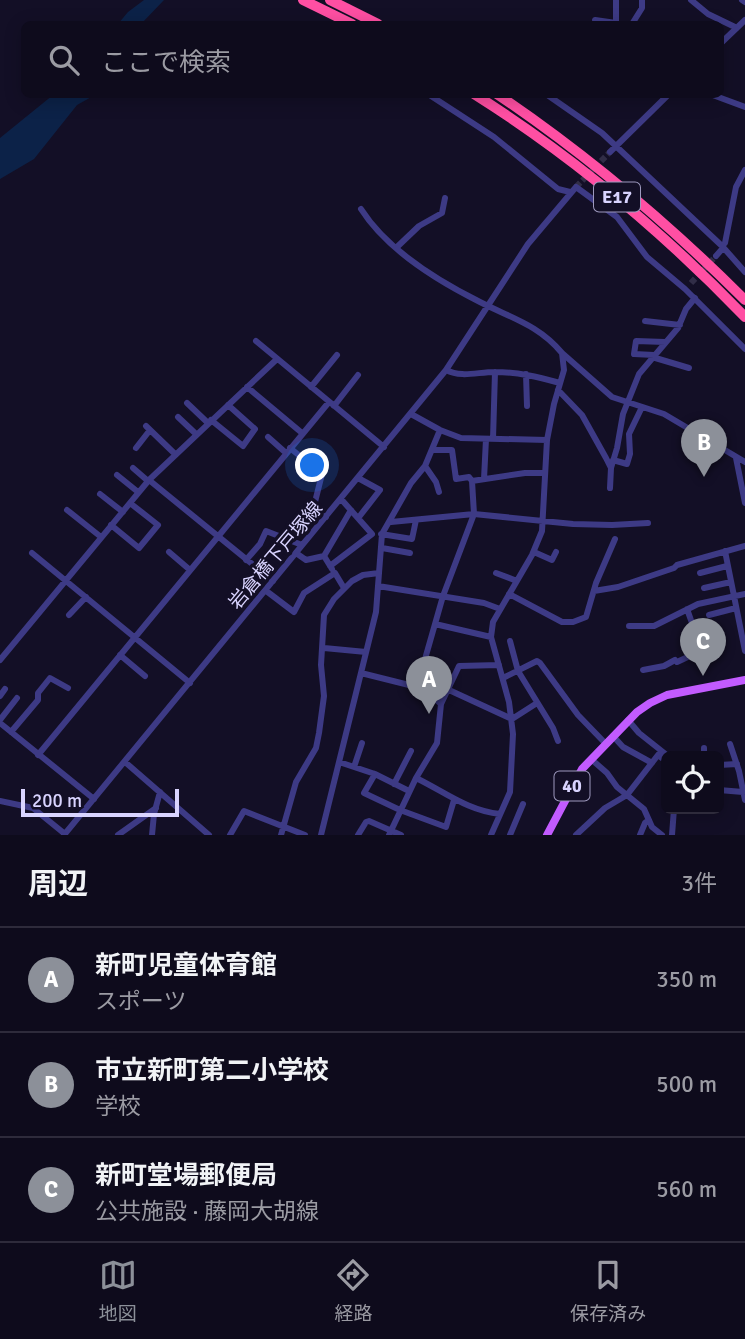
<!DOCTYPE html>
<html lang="ja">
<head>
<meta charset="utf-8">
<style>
  :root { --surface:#0e0b1c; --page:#171425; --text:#f1f3f6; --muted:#9b9ba3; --line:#2e2b3b; --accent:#8c9099 }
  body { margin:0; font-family:Signika,"Noto Sans JP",sans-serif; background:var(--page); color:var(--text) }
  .controls { position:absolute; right:21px; bottom:21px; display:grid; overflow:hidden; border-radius:10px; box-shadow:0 4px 18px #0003 }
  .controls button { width:63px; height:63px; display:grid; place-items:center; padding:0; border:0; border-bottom:2px solid var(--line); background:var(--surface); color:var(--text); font:35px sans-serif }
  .scale { position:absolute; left:21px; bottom:18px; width:158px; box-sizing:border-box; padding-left:7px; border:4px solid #d9d4ff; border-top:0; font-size:19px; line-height:24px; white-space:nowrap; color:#d9d4ff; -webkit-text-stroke:5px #130f26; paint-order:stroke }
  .you { position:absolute; left:313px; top:466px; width:24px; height:24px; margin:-18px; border:5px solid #fff; border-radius:50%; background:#1a73e8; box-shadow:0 0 0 10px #1a73e833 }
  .badge { display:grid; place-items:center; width:46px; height:46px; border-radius:50%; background:var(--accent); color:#fff; font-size:23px; font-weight:700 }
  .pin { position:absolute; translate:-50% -58px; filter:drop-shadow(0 2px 4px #0008) }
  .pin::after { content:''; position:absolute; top:37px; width:24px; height:21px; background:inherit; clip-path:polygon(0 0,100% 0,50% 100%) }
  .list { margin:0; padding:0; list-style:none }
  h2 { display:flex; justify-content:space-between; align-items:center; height:91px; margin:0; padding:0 28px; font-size:30px }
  h2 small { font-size:23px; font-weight:400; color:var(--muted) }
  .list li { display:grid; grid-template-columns:46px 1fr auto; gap:21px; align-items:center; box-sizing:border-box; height:105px; padding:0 28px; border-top:2px solid var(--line) }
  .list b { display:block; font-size:26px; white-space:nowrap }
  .list p { margin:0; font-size:23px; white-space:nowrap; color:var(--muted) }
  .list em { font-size:23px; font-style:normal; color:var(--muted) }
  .icon { flex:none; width:38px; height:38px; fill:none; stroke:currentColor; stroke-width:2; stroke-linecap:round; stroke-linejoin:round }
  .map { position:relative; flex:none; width:745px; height:835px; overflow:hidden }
  .search { position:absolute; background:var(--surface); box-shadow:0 4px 18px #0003; left:21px; right:21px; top:21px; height:77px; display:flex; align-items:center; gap:18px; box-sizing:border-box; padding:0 24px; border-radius:10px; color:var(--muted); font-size:26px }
  .sheet { height:406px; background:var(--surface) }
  nav { display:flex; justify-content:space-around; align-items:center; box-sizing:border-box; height:98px; border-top:2px solid var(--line); background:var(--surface); font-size:19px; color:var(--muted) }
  nav a { display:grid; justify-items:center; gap:4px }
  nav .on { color:var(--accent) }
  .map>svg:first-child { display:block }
  .water { fill:#0c2248 }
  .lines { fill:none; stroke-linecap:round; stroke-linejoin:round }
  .minor-tunnel { stroke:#312d47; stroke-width:6; stroke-dasharray:6 3; stroke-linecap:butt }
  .minor { stroke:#3d3a85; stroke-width:6 }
  .major { stroke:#c25bff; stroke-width:8 }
  .highway { stroke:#ff4fa3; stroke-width:10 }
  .labels { text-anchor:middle; stroke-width:7; stroke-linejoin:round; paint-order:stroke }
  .shield { fill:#130f26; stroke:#9e99be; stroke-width:2 }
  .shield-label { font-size:18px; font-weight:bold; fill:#d9d4ff }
  .street-label { font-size:19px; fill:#d9d4ff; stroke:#130f26 }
</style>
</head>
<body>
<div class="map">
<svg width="745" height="835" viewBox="0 0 745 835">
  <rect width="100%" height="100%" fill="#130f26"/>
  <path class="water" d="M144,0h20l-23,24h-23l10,-12z
    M53,95h42l-18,10 -43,54 -34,20v-41z"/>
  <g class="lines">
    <path class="minor-tunnel" d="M576,187l34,-35
      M691,283l25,-27"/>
    <path class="minor" d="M616,0v24
      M691,0l17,14 29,14
      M742,0l3,2
      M595,20l21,3
      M632,24l10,-16v-8
      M720,44l25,-24
      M428,94l66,43 64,52 12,3
      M546,94l56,39 120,113 23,26
      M710,94l35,13
      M610,152l59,-58
      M361,209c26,41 77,72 119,93 31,16 59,23 82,51l2,17 -10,34 -7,36 -5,91 -10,24 -39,67 -2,15 18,65 4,32 -3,58 -19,43
      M722,246l3,-3 11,-56 9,-17
      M397,247l22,-21 23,-13 3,-15
      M716,256l7,-8
      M645,321l35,4
      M256,341l128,106
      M562,353l50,44 52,17 81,48
      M654,355l-20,-1 2,-13 29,1
      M652,357l37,11
      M446,370c16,8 31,2 49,2 23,0 43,5 65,11
      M526,374l1,32
      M247,387l55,46
      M311,387l26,-32
      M558,390l24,25 24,43 5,10 -1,20
      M187,403l21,20
      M334,406l24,-31
      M411,414l29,16 21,8 86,2
      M178,417l18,17
      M211,420l32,26 12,-17 -27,-24
      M146,426l29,28
      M268,437l18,16
      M493,439l2,-67
      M136,448l14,-18
      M290,448l32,26 -9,36 13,7
      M736,458l9,45
      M613,460l14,4 3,-10 -1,-20 13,-27
      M425,466l11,16 3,10
      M133,468l15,13
      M611,468l6,-20 6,-34 16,-40 39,-46 8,-19 9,-11
      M117,475l21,17
      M358,478l22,12 -21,27
      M484,479l2,-40
      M149,480l124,101
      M472,481l53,-8h20
      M100,494l23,18
      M67,510l34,27
      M391,522l83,-8 99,10 39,1 36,-2
      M111,525l28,23 19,-23 -28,-22
      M381,534l31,5 4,-19
      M382,548l28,5
      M725,551l20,100
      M169,552l21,18
      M534,552l18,8 4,-8
      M32,553l158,130
      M296,553l10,7 18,-4 8,13
      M324,556l27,-46
      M246,560l14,-16 6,-13 36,14
      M330,566l42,-32 -31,-35
      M496,573l21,8
      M700,573l27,-7
      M378,586l106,17 16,6
      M704,588l27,-6
      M265,590l29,22 10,-19 31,-20 9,15
      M594,591l24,-4 56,-19 3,-3 68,-19
      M509,594l53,28h11l13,-5 10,-34 19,-44
      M687,609l5,14
      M69,615l17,-18
      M709,615l27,-7
      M435,624l56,13
      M629,626h25l44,-22 47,-10
      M510,641l8,30 35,57 5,13
      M324,648l42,4
      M120,655l25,21
      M0,660l149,-180 128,-121
      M677,662l15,-7h5
      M643,670l21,-4 11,-6
      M361,673l56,14 8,3 16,14
      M503,678l34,-17 3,2 38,52 27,28
      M417,687l26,-91 31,-82 -2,-33 -3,-4 -13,2 -4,-29h-20
      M449,690l63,29 25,-16
      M0,696l5,-7
      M0,720l17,-22
      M628,720l11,13 29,23
      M0,723l94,76
      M11,732l27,-32v-7l12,-15 18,10
      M613,736l10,11 29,16
      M730,744l9,27 6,29
      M704,748v8
      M38,755l291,-353
      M591,759l16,14 10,14 27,22 8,18 10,8
      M125,762l84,73
      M339,762l36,12 34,17
      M719,765l18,-1
      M354,767l8,-24
      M375,774l-11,19 36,17 46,17 8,-27
      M416,778c29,14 52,33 84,36
      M394,784l17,-33
      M719,790l24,2
      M0,801l33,7 32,26
      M64,835l382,-465 82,-126 48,-57 41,30 30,40 38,32 60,60
      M118,835l38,-27
      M152,835l2,-21 6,-22
      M230,835l14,-24 61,24
      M281,835l15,-53 20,-34 3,-15 5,-37 -3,-31 3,-50 10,-16 18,-18 11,-6 16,-2
      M321,835l55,-223 6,-78 29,-51 14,-17 15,-36
      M358,835l8,-13 3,-1 32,14
      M389,835l27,-57 21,-35 4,-39 18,-38 40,-1
      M510,835l13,-31
      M576,835l29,-27 22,-13 31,-40 8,6
      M640,835l5,-12 4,-3
      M672,835l2,-26"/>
    <path class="major" d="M547,835l35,-66 55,-57 13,-9 17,-8 78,-15"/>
    <path class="highway" d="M303,0l49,24
      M330,0l48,24
      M474,94c100,63 190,139 271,223
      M497,94c90,61 171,129 248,206"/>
  </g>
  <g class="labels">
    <g class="shield">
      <rect x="594" y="182.5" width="46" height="29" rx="5"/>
      <rect x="554.5" y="771.5" width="35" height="29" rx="5"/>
    </g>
    <g class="shield-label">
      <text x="617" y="203">E17</text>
      <text x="572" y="792">40</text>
    </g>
    <g class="street-label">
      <text transform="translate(275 555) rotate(-50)" y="7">岩倉橋下戸塚線</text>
    </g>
  </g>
</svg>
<div class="controls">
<button><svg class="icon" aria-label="locate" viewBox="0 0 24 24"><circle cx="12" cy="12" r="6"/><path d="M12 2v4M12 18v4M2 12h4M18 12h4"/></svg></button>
</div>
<div class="scale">200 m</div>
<div class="you"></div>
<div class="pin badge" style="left:429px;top:714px">A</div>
<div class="pin badge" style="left:704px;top:477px">B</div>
<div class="pin badge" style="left:703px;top:676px">C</div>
<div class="search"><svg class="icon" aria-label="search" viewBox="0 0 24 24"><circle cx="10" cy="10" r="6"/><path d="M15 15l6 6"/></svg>ここで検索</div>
</div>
<section class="sheet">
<h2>周辺<small>3件</small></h2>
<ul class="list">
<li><span class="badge">A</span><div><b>新町児童体育館</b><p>スポーツ</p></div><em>350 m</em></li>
<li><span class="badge">B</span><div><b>市立新町第二小学校</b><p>学校</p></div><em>500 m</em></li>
<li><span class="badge">C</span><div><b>新町堂場郵便局</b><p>公共施設 · 藤岡大胡線</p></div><em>560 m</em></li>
</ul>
</section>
<nav>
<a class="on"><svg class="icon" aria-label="map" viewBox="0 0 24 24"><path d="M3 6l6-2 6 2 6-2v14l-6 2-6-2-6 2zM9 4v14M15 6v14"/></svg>地図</a>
<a><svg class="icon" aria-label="directions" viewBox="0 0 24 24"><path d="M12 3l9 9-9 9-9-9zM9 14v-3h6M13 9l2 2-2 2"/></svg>経路</a>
<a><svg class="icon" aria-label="saved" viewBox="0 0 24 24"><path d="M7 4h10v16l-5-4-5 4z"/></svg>保存済み</a>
</nav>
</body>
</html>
